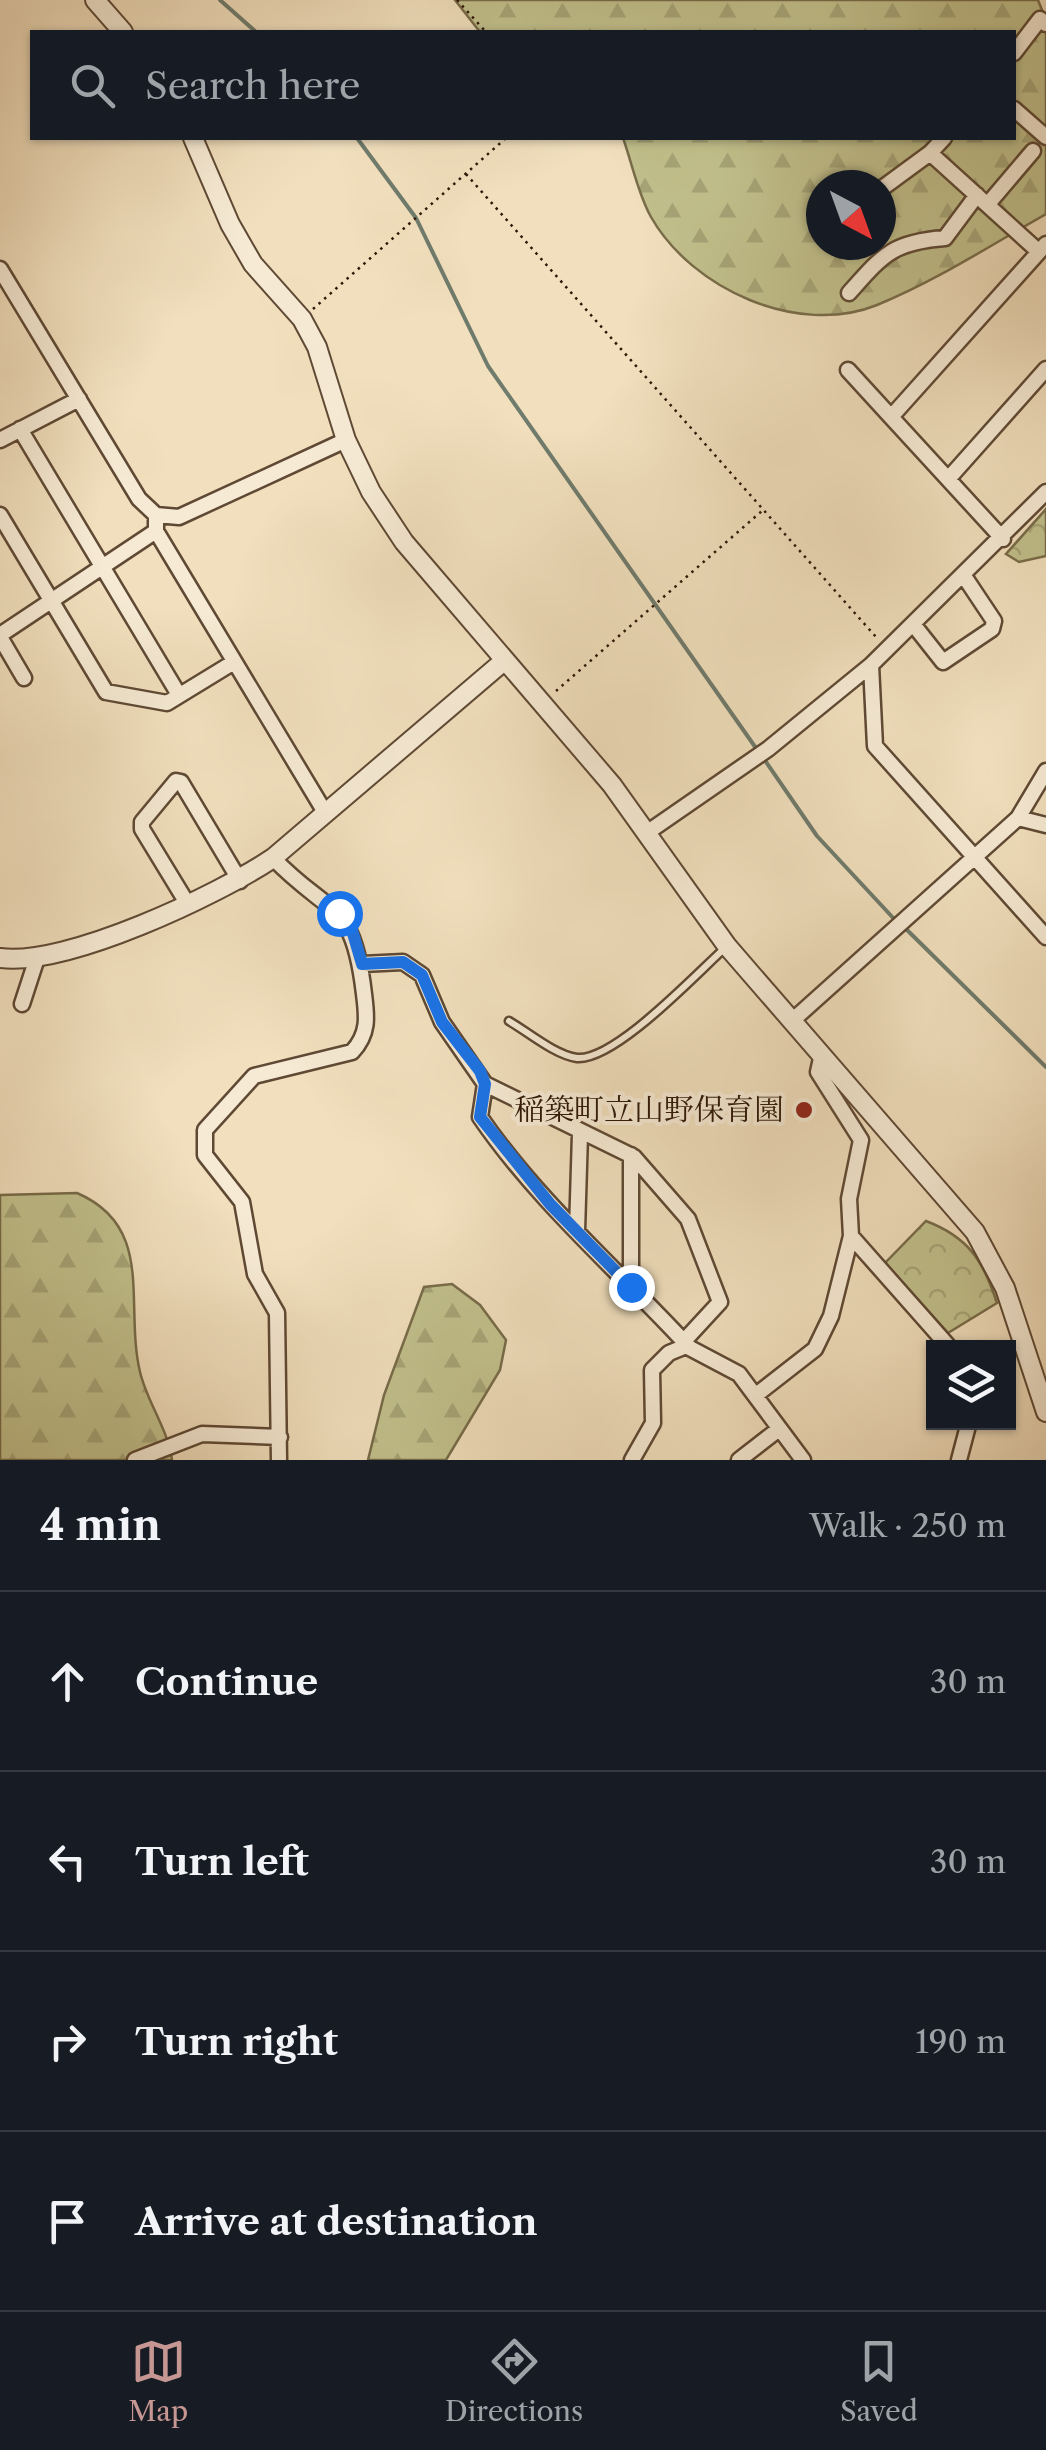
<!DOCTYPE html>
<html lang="en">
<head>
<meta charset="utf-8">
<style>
  :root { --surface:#171b24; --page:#20242c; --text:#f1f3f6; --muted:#9ea1a6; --line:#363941; --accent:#c59692 }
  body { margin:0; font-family:"Libre Caslon Text","Noto Serif JP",serif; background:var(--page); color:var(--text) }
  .controls { position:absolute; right:30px; bottom:30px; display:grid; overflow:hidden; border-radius:0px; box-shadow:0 2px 8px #0004 }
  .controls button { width:90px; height:90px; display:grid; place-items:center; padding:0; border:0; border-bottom:2px solid var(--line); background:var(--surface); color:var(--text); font:50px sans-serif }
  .compass { position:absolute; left:806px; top:170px; width:90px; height:90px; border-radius:50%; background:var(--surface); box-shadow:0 2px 8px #0004; rotate:139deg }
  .stop { position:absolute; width:30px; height:30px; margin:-22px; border:8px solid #1a73e8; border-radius:50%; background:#fff }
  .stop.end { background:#1a73e8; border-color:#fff; box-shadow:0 2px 10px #0008 }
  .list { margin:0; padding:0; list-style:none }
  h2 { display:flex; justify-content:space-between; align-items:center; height:130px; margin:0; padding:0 40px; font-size:42px }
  h2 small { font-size:32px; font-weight:400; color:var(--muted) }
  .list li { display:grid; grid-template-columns:65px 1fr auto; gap:30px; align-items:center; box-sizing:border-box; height:180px; padding:0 40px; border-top:2px solid var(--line) }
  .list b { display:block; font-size:38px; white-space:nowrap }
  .list em { font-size:32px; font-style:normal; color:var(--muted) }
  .icon { flex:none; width:55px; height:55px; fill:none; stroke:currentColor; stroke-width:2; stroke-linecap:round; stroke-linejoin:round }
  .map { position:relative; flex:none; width:1046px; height:1460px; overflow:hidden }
  .search { position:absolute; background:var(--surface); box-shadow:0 2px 8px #0004; left:30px; right:30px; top:30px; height:110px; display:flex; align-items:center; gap:25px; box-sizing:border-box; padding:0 35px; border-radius:0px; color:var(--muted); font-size:38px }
  .sheet { height:850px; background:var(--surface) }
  nav { display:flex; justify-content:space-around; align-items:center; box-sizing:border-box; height:140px; border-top:2px solid var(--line); background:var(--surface); font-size:28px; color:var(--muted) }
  nav a { display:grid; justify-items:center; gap:5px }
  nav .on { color:var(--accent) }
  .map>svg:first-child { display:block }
  .forest { fill:url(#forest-firs); stroke:#786c4a; stroke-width:2.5; fill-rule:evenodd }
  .park { fill:url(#park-crowns); stroke:#786c4a; stroke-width:2.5 }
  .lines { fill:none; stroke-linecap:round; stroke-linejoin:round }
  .stream { stroke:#6f7b6c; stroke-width:4 }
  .service-casing { stroke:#5f4934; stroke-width:11 }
  .minor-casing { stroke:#5f4934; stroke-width:19 }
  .tertiary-casing { stroke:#5f4934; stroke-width:22 }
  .path { stroke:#2e1707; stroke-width:2.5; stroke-dasharray:2.5 5; stroke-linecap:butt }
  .service { stroke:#f6ead4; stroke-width:6 }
  .minor { stroke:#f6ead4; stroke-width:14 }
  .tertiary { stroke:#f6ead4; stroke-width:18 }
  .route { stroke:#1a73e8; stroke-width:12 }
  .poi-dot { fill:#8f2418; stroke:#f6ead4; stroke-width:4 }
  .labels { text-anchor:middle; stroke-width:8; stroke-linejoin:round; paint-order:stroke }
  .poi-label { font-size:30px; fill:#2e1707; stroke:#f6ead4; text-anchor:end }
</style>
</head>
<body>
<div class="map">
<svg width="1046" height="1460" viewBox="0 0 1046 1460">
  <defs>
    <pattern id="forest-firs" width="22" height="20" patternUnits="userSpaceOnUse" patternTransform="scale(2.5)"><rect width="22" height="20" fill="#c1c08c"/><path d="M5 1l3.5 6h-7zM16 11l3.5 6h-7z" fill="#a6a477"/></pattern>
    <pattern id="park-crowns" width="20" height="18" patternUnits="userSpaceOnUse" patternTransform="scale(2.5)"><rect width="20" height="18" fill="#c1c08c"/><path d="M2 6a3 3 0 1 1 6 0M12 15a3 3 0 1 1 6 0" fill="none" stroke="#a6a477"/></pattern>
  </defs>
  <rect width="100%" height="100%" fill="#f1dfbd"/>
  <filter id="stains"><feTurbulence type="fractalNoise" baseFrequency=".002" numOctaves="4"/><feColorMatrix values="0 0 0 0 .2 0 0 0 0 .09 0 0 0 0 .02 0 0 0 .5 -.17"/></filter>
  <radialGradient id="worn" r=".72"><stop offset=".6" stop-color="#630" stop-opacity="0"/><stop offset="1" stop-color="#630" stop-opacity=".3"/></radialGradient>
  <path class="forest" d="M455,0h583l8,20v194c-55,31 -110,67 -169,91 -79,32 -185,-16 -226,-88 -13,-23 -19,-54 -28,-79h391v-106h-534zM821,185h60v60h-60z
    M77,1193c79,34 47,111 63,179 7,30 28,57 32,88h-172v-265z
    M452,1284l28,21 26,35 -6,30 -54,90h-78l16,-65 40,-108z"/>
  <path class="park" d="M1046,509v47l-27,6 -13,-8z
    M926,1221c42,16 57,39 71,82l-49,30 -63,-70z"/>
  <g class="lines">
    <path class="stream" d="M220,0l36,32
      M357,138l59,80 72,148 270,385
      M764,759l53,77 79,85
      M904,927l142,140"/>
    <defs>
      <path id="service" d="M509,1021c19,11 46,34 68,37 38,3 119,-84 149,-111"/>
      <path id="minor" d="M1014,53l26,-34 6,5
        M1014,109l32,28
        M944,138l-14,15 107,97
        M881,189l49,-36
        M988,204l45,-53
        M0,269l139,230 17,16 23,2 167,-77
        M849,293c34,-38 43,-51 96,-55l32,-43
        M848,370l43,47
        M20,429l159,266
        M0,440l79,-41
        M949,478l97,-109
        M1046,492l-175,173 4,81 171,191
        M0,515l106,177 61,11 67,-41
        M156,515v16l170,283
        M1003,539l-112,-122 155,-173
        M913,624l30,38 49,-33 2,-8 -30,-45
        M0,635l156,-104
        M0,637l24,41
        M1018,818l28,7
        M648,832l120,-83 103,-84
        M273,858c58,60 80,41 91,136 3,23 5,40 -12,58l-98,24 -49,54v25l37,47 13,72 22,39 2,147
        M187,903l-45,-74v-7l34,-41 5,1 59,99
        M362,964l41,-2 19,13 20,47 43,62 -5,33c59,86 139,154 209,230
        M22,1004l15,-46
        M793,1020l225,-202 28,-47
        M485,1084l149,73 54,62 32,83 -36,39
        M577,1231l3,-97
        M851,1236l99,112
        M631,1287v-132
        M756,1395l59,-46 16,-33 20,-80 -2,-37 12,-59 -43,-68 4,-18
        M135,1460l67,-26 78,3
        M632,1460l21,-37 -1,-53 17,-17 17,-7 53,28 64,86
        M739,1460l40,-31
        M959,1460l10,-38"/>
      <path id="tertiary" d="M95,0l28,32
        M193,138l37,86 23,40 49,55 15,28 29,93 25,52 33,50 208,243 115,161 248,286 30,56 41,124
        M0,958c66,9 218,-63 273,-100l232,-198"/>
    </defs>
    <use href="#service" class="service-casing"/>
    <use href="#minor" class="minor-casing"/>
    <use href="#tertiary" class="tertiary-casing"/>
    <path class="path" d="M457,0l29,32
      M466,174l410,463
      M313,309l193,-171
      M556,691l207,-181"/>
    <use href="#service" class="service"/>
    <use href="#minor" class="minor"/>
    <use href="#tertiary" class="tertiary"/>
  </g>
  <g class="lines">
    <path class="route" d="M339,913l13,17 10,34 41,-2 19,13 20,47 38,49 5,13 -5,33 70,87 81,83"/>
  </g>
  <circle class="poi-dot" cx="804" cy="1110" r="10"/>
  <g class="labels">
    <g class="poi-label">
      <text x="784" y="1120">稲築町立山野保育園</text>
    </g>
  </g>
  <rect width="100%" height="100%" filter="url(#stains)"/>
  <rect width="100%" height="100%" fill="url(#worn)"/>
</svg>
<div class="controls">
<button><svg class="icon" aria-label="layers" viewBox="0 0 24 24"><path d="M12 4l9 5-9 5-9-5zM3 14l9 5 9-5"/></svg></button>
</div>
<svg class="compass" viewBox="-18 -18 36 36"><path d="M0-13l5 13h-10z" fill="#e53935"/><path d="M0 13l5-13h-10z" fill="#9ea1a6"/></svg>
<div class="stop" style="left:339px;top:913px"></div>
<div class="stop end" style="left:631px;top:1287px"></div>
<div class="search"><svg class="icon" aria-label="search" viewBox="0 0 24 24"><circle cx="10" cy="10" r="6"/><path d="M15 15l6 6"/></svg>Search here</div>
</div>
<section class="sheet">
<h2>4 min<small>Walk · 250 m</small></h2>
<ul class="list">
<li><svg class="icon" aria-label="ahead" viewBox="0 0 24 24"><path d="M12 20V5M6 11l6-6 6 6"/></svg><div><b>Continue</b></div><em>30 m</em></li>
<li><svg class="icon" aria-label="left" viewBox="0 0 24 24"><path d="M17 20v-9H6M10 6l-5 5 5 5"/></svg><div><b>Turn left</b></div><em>30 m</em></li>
<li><svg class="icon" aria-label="right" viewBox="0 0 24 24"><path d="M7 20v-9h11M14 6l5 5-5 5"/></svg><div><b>Turn right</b></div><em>190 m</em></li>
<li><svg class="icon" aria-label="arrive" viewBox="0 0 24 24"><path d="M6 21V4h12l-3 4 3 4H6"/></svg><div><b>Arrive at destination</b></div></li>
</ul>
</section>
<nav>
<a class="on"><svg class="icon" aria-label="map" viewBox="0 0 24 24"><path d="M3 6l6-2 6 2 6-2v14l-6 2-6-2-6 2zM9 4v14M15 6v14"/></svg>Map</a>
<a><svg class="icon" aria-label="directions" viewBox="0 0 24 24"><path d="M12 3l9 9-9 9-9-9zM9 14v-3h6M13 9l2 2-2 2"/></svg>Directions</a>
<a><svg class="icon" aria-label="saved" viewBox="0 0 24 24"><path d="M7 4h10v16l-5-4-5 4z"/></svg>Saved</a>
</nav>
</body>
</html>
